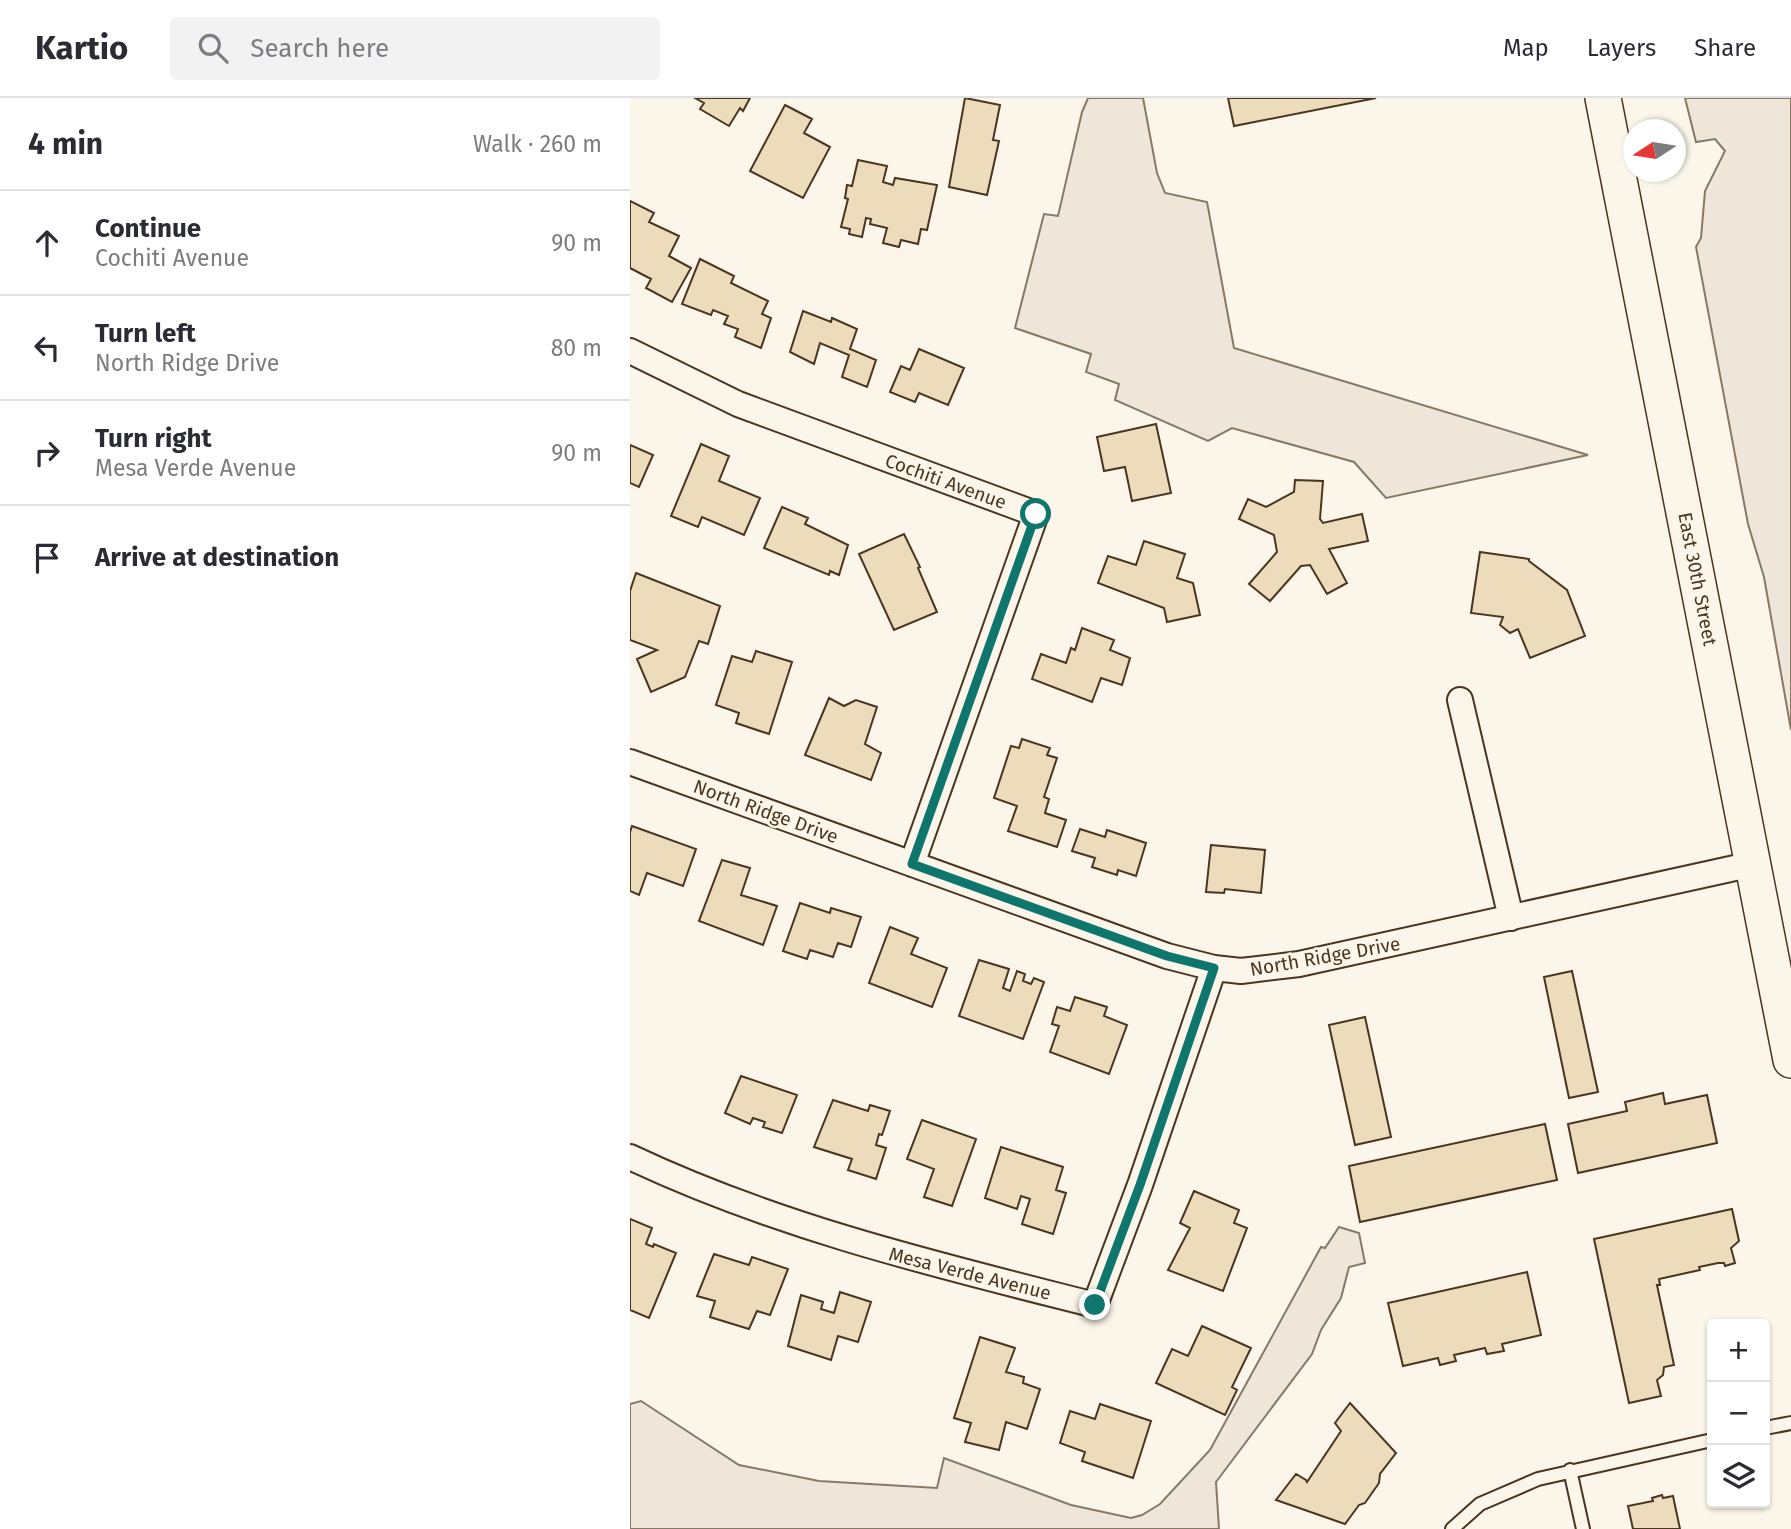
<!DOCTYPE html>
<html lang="en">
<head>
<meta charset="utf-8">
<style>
  :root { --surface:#fff; --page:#f2f2f3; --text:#2b2b33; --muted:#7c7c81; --line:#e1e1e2 }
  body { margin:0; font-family:"Fira Sans",sans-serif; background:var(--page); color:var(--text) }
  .controls { position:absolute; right:21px; bottom:21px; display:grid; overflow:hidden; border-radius:7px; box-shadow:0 2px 5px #0004 }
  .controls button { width:63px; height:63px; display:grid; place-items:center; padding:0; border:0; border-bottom:2px solid var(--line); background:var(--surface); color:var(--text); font:35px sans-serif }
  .compass { position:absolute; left:993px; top:21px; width:63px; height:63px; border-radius:50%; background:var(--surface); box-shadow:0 2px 5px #0004; rotate:258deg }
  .stop { position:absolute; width:21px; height:21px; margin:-16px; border:5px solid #0f766e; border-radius:50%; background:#fff }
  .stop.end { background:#0f766e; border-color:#fff; box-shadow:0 2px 7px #0008 }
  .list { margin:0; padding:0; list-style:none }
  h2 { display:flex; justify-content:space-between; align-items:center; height:91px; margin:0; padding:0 28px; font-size:30px }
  h2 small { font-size:23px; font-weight:400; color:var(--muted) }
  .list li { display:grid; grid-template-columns:46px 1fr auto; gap:21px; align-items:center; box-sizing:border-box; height:105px; padding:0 28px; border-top:2px solid var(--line) }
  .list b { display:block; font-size:26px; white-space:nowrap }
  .list p { margin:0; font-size:23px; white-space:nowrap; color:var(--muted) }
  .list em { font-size:23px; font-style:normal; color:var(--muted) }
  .icon { flex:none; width:38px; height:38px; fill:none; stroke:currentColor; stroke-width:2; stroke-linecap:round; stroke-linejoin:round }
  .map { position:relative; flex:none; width:1161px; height:1431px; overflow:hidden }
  header { display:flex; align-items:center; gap:42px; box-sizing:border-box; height:98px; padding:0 35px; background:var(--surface); border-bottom:2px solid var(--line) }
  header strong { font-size:33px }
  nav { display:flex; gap:38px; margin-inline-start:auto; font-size:24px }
  .search { width:490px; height:63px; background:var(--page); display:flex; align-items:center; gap:18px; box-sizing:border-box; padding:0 24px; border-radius:7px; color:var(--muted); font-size:26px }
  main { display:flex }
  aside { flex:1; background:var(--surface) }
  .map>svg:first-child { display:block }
  .green { fill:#ede6d9; stroke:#887966; stroke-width:2 }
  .building { fill:#ecdcbc; stroke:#4a3520; stroke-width:2 }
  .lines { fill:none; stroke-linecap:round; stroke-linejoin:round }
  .service-casing { stroke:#4a3520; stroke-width:16 }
  .minor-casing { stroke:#4a3520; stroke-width:28 }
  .secondary-casing { stroke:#4a3520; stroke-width:38 }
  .service { stroke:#fbf6e9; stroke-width:12 }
  .minor { stroke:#fbf6e9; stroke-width:24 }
  .secondary { stroke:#fbf6e9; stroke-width:35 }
  .route { stroke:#0f766e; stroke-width:9 }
  .labels { text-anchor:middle; stroke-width:5; stroke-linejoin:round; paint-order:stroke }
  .street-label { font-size:19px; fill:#4a3520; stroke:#fbf6e9 }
</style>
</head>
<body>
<header>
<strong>Kartio</strong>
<div class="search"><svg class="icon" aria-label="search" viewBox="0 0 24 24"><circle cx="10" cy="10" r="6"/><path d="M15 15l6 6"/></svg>Search here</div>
<nav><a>Map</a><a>Layers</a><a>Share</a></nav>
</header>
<main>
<aside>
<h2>4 min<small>Walk · 260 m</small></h2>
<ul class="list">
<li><svg class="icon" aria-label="ahead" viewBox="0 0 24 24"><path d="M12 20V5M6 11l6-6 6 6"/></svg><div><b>Continue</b><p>Cochiti Avenue</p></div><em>90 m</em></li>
<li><svg class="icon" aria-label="left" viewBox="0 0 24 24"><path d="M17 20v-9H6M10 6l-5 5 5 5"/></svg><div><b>Turn left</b><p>North Ridge Drive</p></div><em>80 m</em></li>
<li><svg class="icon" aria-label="right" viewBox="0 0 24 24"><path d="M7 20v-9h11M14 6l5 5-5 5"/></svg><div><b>Turn right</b><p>Mesa Verde Avenue</p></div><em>90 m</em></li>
<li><svg class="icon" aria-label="arrive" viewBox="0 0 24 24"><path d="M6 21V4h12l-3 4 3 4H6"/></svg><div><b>Arrive at destination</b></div></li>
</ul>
</aside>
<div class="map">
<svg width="1161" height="1431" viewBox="0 0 1161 1431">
  <rect width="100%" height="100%" fill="#fbf6e9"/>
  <path class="green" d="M458,0h55l14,75 8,20 42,9 27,146 354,107 -202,43 -32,-36 -122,-34 -24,13 -93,-41 4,-16 -33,-12 5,-18 -76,-26 29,-114 14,2 24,-104z
    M1055,0h106v632l-27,-153 -16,-53 -52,-277 5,-9 4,-47 20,-40 -10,-12 -19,3z
    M709,1129l20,6 6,30 -16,4 -8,31 -20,32 -9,24 -96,128 3,47h-589v-125l11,-3 98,64 80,16 118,7 7,-30 127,47 60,13 11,-3 18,-11 50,-54 111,-203 4,1z"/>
  <path class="building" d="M65,0h55l-7,13 -3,-3 -11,18 -29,-17 4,-6z
    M335,0l35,7 -7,35 6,1 -12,54 -38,-8z
    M598,0h148l-142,28z
    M155,7l27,14 -8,14 26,14 -27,51 -53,-27z
    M228,62l29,6 -4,16 10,3 2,-7 42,7 -10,45 -6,-1 -3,15 -17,-4 -2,7 -16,-4 4,-15 -17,-4 1,-5 -5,-1 -4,19 -13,-3 1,-5 -9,-2 7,-28 -3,-1 2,-13 5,1z
    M0,103l24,12 -5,9 30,14 -10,20 22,12 -19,34 -26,-14 5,-9 -21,-11z
    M70,161l34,17 -3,7 37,18 -6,13 9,4 -10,30 -26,-11 3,-8 -14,-5 4,-8 -15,-6 -2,5 -29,-11z
    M173,213l28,11 1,-4 25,11 -7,20 26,11 -9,27 -25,-10 7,-22 -29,-12 -6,21 -24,-12z
    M289,251l45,19 -16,37 -29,-12 -4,9 -25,-10 11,-26 9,4z
    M526,326l15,69 -39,8 -7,-34 -21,4 -7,-34z
    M71,346l28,12 -10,25 41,17 -16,37 -42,-18 -4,10 -27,-11z
    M0,347l23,10 -14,32 -9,-4z
    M665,382l28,1 -3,38 3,4 39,-9 6,27 -39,8 18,34 -20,11 -17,-29 -9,1 -31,35 -21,-17 28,-32 -3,-17 -35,-16 9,-20 18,8 28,-15z
    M152,409l26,11 -3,6 43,21 -9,30 -9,-4 -1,4 -65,-27z
    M274,436l16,33 -2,1 19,44 -43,18 -35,-76z
    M514,443l41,13 -8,24 16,5 7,32 -33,7 -3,-14 -66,-25 10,-27 28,9z
    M850,454l49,7v2l38,29 18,46 -55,22 -12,-29 -8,4 -10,-8 3,-8 -32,-4z
    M6,475l84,33 -12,38 -9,-3 -14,36 -34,15 -14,-33 20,-9 -27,-10v-49z
    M452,530l32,12 -4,10 20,8 -8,27 -21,-7 -9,24 -60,-23 9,-25 25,9 5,-15 4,2z
    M126,553l36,11 -23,72 -33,-11 3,-10 -23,-8 16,-49 20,6z
    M199,600l15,8 12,-6 21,7 -12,37 16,9 -10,27 -66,-25z
    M392,641l28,9 -3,7 10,3 -13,39 5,2 -4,14 21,7 -9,27 -49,-16 9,-25 -23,-8 17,-52 8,2z
    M2,728l64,23 -13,37 -36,-13 -8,22 -9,-4v-59z
    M450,731l25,8 2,-7 39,13 -10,33 -18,-6 -1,5 -25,-8 3,-9 -23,-7z
    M581,747l54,5 -4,43 -36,-4 -1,4 -18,-1z
    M92,762l28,8 -9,27 36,11 -14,39 -64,-24z
    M170,805l30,10 1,-5 30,9 -10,30 -13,-4 -5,14 -23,-7 -3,9 -24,-8z
    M260,829l28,11 -7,16 36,14 -15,39 -63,-24z
    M349,862l30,9 -6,19 7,3 7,-20 8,3 -2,7 8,3 3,-6 10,4 -21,57 -64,-23z
    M942,873l26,121 -29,6 -25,-121z
    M445,899l32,10 -3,9 23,9 -18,49 -59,-22 9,-26 -7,-2 5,-17 13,4z
    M735,919l26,120 -36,8 -26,-120z
    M111,978l56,19 -15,38 -19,-6 2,-5 -12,-4 -3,6 -25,-11z
    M1033,995l2,11 42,-9 10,48 -139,30 -10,-49 59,-13 -2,-9z
    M203,1002l35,11 2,-6 20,6 -8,24 -3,-1 -3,11 10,3 -10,31 -28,-9 4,-11 -38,-12z
    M292,1022l54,19 -24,67 -28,-9 10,-28 -27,-10z
    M915,1026l12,56 -197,42 -11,-56z
    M371,1049l62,20 -7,23 10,3 -13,41 -31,-10 8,-25 -9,-3 -4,13 -32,-11z
    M564,1093l45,19 -5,13 13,5 -24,63 -55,-21 22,-42 -10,-5z
    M1102,1111l7,32 -8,7 4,15 -10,3 -1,-3h-6l-19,4 1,3 -41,9 1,6h-3l17,80 -10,2 -1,8 -6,5 4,16 -32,7 -35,-164z
    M0,1121l22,9 -6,16 7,3 1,-3 22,9 -27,65 -19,-8z
    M84,1156l35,11 3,-8 36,12 -18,46 -13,-4 -8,18 -39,-12 5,-16 -18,-5z
    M897,1174l14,63 -39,9 2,7 -17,3 -2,-6 -31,7 2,6 -16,4 -2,-7 -35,8 -15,-63z
    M210,1194l31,10 -13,40 -20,-6 -7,24 -43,-14 13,-51 22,7 -2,7 13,4z
    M572,1228l49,22 -19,39 5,3 -12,25 -69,-32 16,-34 16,7z
    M350,1239l35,11 -9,24 18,5 -1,6 17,6 -13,40 -21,-7 -7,28 -34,-8 6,-19 -17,-5z
    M720,1305l46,50 -16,21 -1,9 -14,20 -6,2 -14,19 -69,-24 20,-26 10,6 1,2 34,-51 -6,-8z
    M470,1306l51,17 -18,57 -51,-17 3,-9 -25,-9 10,-32 25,8z
    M1032,1397l1,3 10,-2 7,33h-47l-5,-23 25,-5 -1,-3z"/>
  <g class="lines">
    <defs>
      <path id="service" d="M1135,1330l26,-5
        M940,1372l13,59
        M822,1431l28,-25 58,-25 174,-39"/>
      <path id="minor" d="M0,253l108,53 298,110 -124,350
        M830,602l51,218
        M0,664l537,194 47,12 27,3 58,-7 454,-100
        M0,1059c148,70 307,108 465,148l45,-120 74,-217"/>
      <path id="secondary" d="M973,0l188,962"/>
    </defs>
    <use href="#service" class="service-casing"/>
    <use href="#minor" class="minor-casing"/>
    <use href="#secondary" class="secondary-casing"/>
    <use href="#service" class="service"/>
    <use href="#minor" class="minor"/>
    <use href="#secondary" class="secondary"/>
  </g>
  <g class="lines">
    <path class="route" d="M406,416l-124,350 255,92 47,12 -74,217 -45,120"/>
  </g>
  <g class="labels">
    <g class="street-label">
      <text transform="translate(316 383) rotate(20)" y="7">Cochiti Avenue</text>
      <text transform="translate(1068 481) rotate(79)" y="7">East 30th Street</text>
      <text transform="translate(136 713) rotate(20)" y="7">North Ridge Drive</text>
      <text transform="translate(695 858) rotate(-10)" y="7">North Ridge Drive</text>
      <text transform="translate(340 1175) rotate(14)" y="7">Mesa Verde Avenue</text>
    </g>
  </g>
</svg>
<div class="controls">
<button>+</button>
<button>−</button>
<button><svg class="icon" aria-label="layers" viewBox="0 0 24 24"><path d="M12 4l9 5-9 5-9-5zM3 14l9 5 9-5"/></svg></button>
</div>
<svg class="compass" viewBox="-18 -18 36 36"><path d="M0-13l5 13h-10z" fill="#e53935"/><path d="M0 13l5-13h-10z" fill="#7c7c81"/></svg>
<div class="stop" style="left:406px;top:416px"></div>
<div class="stop end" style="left:465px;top:1207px"></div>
</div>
</main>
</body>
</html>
